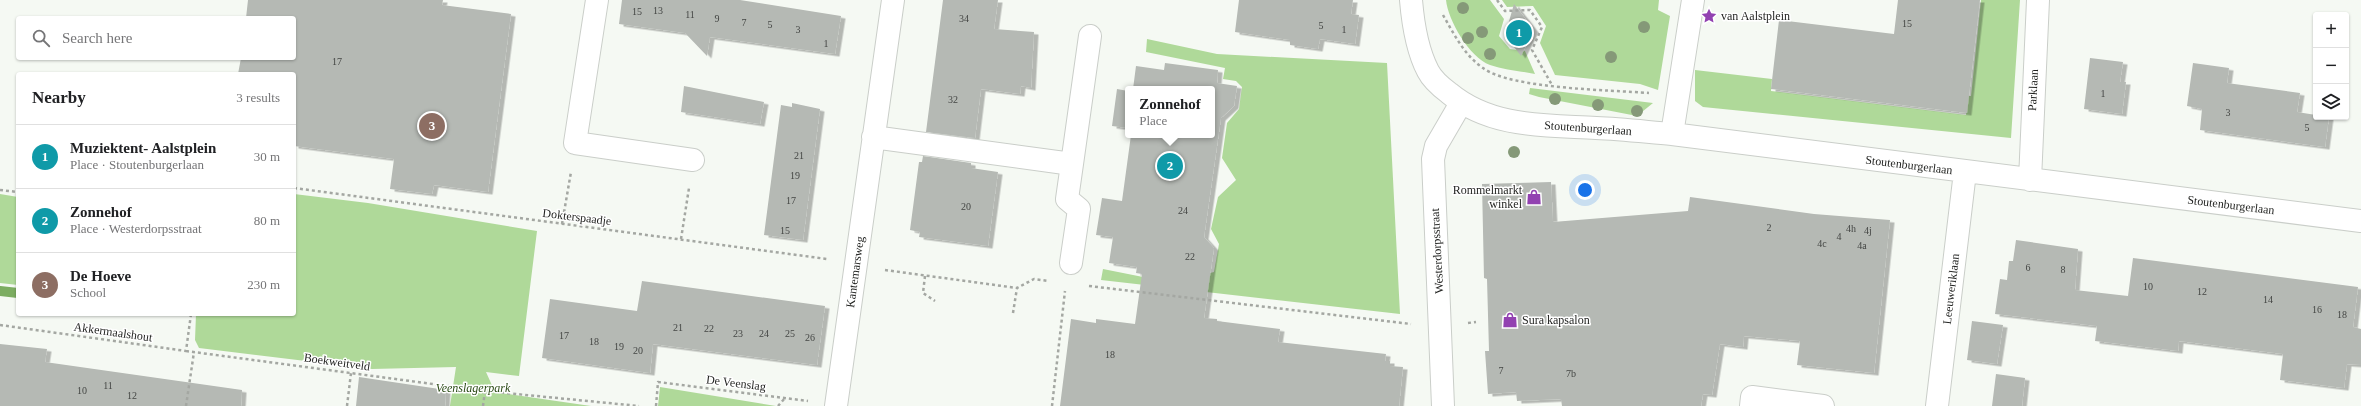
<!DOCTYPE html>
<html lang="en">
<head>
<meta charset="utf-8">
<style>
  :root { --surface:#fff; --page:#f6f6f6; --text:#202124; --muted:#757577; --line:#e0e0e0; --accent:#b45309 }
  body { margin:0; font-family:"Times New Roman",serif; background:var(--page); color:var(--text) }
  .controls { position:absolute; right:12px; top:12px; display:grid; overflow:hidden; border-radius:4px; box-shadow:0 1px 3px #0004 }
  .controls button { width:36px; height:36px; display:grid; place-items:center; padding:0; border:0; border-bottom:1px solid var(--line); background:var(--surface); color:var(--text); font:20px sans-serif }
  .you { position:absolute; left:1585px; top:190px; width:14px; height:14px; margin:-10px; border:3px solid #fff; border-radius:50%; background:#1a73e8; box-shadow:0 0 0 6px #1a73e833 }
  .badge { display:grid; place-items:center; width:26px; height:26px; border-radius:50%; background:var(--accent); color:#fff; font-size:13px; font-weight:700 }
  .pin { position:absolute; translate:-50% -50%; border:2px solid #fff; box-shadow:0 1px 4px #0006 }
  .popup { position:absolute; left:1125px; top:86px; width:90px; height:52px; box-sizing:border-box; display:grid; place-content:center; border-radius:4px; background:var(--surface); filter:drop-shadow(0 1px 3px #0005); font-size:13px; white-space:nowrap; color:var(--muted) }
  .popup b { font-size:15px; color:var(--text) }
  .popup::after { content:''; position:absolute; left:50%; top:100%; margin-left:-8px; border:8px solid transparent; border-top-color:var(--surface) }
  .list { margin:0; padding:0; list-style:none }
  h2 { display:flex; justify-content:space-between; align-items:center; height:52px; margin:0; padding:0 16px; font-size:17px }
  h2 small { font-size:13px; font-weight:400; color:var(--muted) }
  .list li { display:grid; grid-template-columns:26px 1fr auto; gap:12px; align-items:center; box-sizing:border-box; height:64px; padding:0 16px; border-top:1px solid var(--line) }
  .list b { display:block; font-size:15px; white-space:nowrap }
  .list p { margin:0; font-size:13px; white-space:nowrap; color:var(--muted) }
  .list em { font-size:13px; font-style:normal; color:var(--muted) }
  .icon { flex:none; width:22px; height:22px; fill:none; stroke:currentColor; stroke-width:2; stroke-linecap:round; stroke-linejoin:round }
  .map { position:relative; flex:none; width:2361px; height:406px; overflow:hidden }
  .search { position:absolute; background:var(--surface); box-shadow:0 1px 3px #0004; left:16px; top:16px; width:280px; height:44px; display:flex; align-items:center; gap:10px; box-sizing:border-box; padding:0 14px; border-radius:4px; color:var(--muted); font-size:15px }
  .panel { position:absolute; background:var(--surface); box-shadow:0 1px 3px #0004; left:16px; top:72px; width:280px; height:244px; border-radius:4px }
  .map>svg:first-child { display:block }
  .green { fill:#afd999 }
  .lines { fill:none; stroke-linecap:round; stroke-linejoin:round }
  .stream { stroke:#7cad61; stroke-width:10 }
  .building { fill:#b5b9b4; filter:url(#shadow) }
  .minor-casing { stroke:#cacec9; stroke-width:24 }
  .path { stroke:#a4a7a2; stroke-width:2.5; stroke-dasharray:3 3; stroke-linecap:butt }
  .minor { stroke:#fff; stroke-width:22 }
  .tree { fill:#859978 }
  .labels { text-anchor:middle; stroke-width:3; stroke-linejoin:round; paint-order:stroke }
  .number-label { font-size:10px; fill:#444644 }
  .poi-label { font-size:12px; fill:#1f201e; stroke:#fff; text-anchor:start }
  .street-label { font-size:12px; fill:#1f201e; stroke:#fff }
  .park-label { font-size:12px; font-style:italic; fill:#294a14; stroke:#fff }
</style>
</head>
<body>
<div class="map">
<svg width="2361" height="406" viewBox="0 0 2361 406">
  <defs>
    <filter id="shadow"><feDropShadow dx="4.5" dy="2.5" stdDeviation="0" flood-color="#0004"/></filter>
  </defs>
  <rect width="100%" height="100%" fill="#f5f9f3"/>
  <path class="green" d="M1446,0h44l14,19 -5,17 11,13 15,2 10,23c-14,-3 -31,-4 -45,-9 -21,-8 -42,-45 -44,-65z
    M1502,0h157l-1,10 12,6 -12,74 -18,-6 -85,-9 -15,-32 6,-17 -13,-20 -26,1z
    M1981,0h39l-9,138 -308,-31 -8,-6v-31l77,9 -1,12 195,24 2,-19h3z
    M1147,39l70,15 170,9 13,251 -299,-34 2,-11 90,18 13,-13 8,-2 5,-28 -8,-15 7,-32 18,-17 -14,-22 5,-35 12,-14 3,-22 -6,-6 -13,-2 2,-11 -79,-16z
    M1530,88l123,15 -16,13 -98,-19 -10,-3z
    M0,194l18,3v88l-18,-2z
    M294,194l74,9 169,28 -18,145 -33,-4 9,20 96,14h-141l6,-39 -84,2 -173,-21 -4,-8 1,-26h98z
    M660,387l116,19h-118z"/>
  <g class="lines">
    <path class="stream" d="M0,291l18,2"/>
  </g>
  <path class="building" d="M248,0h195l-1,5 69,9 -23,178 -54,-7 -2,9 -42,-5 4,-30 -100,-13v-72h-56l3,-16h53v-40h-48z
    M622,0h118l101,16 -6,38 -125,-17 -3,19 -22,-23 -66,-9z
    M943,0h55l-4,29 40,3 -3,56 -10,-2 -1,8 -39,-5 -6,49 -49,-6z
    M1239,0h114l-2,14 8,1 -4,29 -35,-5 -2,10 -28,-4v-5l-55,-8z
    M1898,0h82l-13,113 -196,-24 8,-69 115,14z
    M1514,4l20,26 -13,26 -16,-21z
    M2090,58l33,4 -3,20h6l-4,32 -38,-5z
    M1165,63l53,7 -1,13 20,3 -3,20 -13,12 -17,119 10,11 -10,70 13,1v2l63,8 -2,13 108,12 -1,7h5v5l13,1 -4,39h-339l11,-87 25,4v-4l39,5 7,-50 -6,-1 1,-6 -28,-4 4,-26 -17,-2 6,-37 20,3 9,-66h81v-46h-79l3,-23 28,4z
    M2193,63l36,5 -2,15 73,10 -3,19 19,3v2h13l-4,30 -125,-17 2,-21 -15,-3z
    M684,86l80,16 -4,22 -79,-12z
    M1117,89l11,2v37l-16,-2z
    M792,103l28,6 -17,131 -39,-5 17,-130 11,2z
    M923,156l48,7v5l27,4 -10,74 -69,-9 1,-5 -10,-2 9,-68h3z
    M1551,182l2,40 135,-11 2,-14 124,17 76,6 -16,153 -77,-8 3,-24 -56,-5 -1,11 -23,-3 -8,51 -9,-1 -2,12h-139l-1,-7 -44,2 -1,-9 -28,2 -3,-43h4l-2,-72 -3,-1 -2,-94z
    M2016,240l62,9 -3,41 53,6 5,-38 225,29 -5,40 8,2v36l-14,-1 -3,24 -64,-8 3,-26 -104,-13 -1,10 -83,-10 2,-15 -102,-12 5,-35 7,1 2,-19h4z
    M642,281l183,25 -8,59 -164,-21 -3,29 -108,-15 8,-59 87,12z
    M1972,321l31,4 -6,39 -30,-4z
    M0,344l47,5 -2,13 197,28 -1,16h-241z
    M1996,374l29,4 -3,28h-30z
    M359,377l87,13 -1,16h-89z"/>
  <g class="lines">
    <defs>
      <path id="minor" d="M597,0l-22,143 118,17
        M1411,0c2,24 6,50 17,71 4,8 13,16 21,22 42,35 96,32 147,35 26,1 51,4 76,6l689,87
        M1672,134l21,-134
        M873,137l199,27 18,-128
        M2030,180l8,-180
        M1071,263l8,-54 -12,-10 5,-35
        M836,406l57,-406
        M1443,406l-10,-247 3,-13 25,-43
        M1751,406l1,-9 71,9
        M1937,406l28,-234"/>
    </defs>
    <use href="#minor" class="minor-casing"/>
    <path class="path" d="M1497,0l8,11 25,-1 12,17 -10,23 20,35
      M1443,15c11,19 21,40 40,53 28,21 128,22 166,25
      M294,188l533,71
      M0,190l18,2
      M562,224l9,-52
      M681,239l8,-51
      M885,270l132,18 17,-9 14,2
      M925,276l-2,17 12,8
      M1089,286l322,38
      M1013,313l4,-25
      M1468,323l8,-1
      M0,325l186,26 5,-37
      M186,351l299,40 154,15
      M186,406l8,-54
      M347,406l4,-33
      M483,406l2,-15
      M656,406l2,-24 150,19
      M778,406l7,-8
      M1052,406l13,-115"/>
    <use href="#minor" class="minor"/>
  </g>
  <g class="tree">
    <circle cx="1463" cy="8" r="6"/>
    <circle cx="1644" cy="27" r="6"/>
    <circle cx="1482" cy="32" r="6"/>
    <circle cx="1468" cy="38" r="6"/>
    <circle cx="1490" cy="54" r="6"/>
    <circle cx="1611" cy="57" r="6"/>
    <circle cx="1555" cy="99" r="6"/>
    <circle cx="1598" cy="105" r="6"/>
    <circle cx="1637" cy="111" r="6"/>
    <circle cx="1514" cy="152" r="6"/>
  </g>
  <defs>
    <symbol id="sight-bare" viewBox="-9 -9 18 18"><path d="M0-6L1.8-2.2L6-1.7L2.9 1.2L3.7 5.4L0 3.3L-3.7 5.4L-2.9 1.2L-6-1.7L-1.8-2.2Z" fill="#9241b1" stroke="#fff" stroke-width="2.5" paint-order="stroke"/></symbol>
    <symbol id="shop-bare" viewBox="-9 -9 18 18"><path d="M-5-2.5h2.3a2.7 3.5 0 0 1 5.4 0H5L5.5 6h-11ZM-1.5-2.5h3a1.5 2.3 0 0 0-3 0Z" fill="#9241b1" stroke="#fff" stroke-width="2.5" paint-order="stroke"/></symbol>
  </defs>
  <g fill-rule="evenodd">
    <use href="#sight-bare" x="1698" y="5" width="22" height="22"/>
    <use href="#shop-bare" x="1523" y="186" width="22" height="22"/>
    <use href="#shop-bare" x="1499" y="309" width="22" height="22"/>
  </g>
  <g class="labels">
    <g class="number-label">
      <text x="658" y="14">13</text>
      <text x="637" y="15">15</text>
      <text x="690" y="18">11</text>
      <text x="717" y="22">9</text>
      <text x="964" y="22">34</text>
      <text x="744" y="26">7</text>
      <text x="1907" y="27">15</text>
      <text x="770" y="28">5</text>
      <text x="1321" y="29">5</text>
      <text x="798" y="33">3</text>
      <text x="1344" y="33">1</text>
      <text x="826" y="47">1</text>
      <text x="337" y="65">17</text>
      <text x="2103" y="97">1</text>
      <text x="953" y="103">32</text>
      <text x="2228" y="116">3</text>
      <text x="2307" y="131">5</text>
      <text x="799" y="159">21</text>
      <text x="795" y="179">19</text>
      <text x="791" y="204">17</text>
      <text x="966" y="210">20</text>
      <text x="1183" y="214">24</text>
      <text x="1769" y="231">2</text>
      <text x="1851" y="232">4h</text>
      <text x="785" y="234">15</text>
      <text x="1868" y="234">4j</text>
      <text x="1839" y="240">4</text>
      <text x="1822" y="247">4c</text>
      <text x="1862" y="249">4a</text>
      <text x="1190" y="260">22</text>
      <text x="2028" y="271">6</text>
      <text x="2063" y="273">8</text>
      <text x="2148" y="290">10</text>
      <text x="2202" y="295">12</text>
      <text x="2268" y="303">14</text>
      <text x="2317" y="313">16</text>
      <text x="2342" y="318">18</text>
      <text x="678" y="331">21</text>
      <text x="709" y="332">22</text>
      <text x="738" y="337">23</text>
      <text x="764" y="337">24</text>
      <text x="790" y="337">25</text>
      <text x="564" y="339">17</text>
      <text x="810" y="341">26</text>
      <text x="594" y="345">18</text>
      <text x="619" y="350">19</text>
      <text x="638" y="354">20</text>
      <text x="1110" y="358">18</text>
      <text x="1501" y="374">7</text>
      <text x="1571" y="377">7b</text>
      <text x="108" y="389">11</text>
      <text x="82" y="394">10</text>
      <text x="132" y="399">12</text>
    </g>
    <g class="poi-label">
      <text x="1721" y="20">van Aalstplein</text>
      <text x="1522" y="194" text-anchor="end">Rommelmarkt<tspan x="1522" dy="14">winkel</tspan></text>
      <text x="1522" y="324">Sura kapsalon</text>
    </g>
    <g class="street-label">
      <text transform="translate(2033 90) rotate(-87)" y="4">Parklaan</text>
      <text transform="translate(1588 128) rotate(4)" y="4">Stoutenburgerlaan</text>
      <text transform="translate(1909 165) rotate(7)" y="4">Stoutenburgerlaan</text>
      <text transform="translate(2231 205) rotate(7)" y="4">Stoutenburgerlaan</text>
      <text transform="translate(577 217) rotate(7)" y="4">Dokterspaadje</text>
      <text transform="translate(1437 251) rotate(-93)" y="4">Westerdorpsstraat</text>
      <text transform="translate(855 272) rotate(-82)" y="4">Kantemarsweg</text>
      <text transform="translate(1951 289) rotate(-83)" y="4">Leeuweriklaan</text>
      <text transform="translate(113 332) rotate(8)" y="4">Akkermaalshout</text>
      <text transform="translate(337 362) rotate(8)" y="4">Boekweitveld</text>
      <text transform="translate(736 383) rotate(7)" y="4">De Veenslag</text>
    </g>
    <g class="park-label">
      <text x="473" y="392">Veenslagerpark</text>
    </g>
  </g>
</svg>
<div class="controls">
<button>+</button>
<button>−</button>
<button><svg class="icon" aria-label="layers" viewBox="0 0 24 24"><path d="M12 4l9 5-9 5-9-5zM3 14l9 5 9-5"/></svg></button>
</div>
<div class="you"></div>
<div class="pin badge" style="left:1519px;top:33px;background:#0f9aa8">1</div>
<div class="pin badge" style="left:1170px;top:166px;background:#0f9aa8">2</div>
<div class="popup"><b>Zonnehof</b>Place</div>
<div class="pin badge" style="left:432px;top:126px;background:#8d6e63">3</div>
<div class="search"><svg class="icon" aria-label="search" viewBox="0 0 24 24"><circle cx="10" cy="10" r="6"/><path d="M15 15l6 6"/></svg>Search here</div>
<section class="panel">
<h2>Nearby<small>3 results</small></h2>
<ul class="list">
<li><span class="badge" style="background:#0f9aa8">1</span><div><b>Muziektent- Aalstplein</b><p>Place · Stoutenburgerlaan</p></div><em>30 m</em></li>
<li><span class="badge" style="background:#0f9aa8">2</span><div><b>Zonnehof</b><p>Place · Westerdorpsstraat</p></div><em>80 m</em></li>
<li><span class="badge" style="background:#8d6e63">3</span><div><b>De Hoeve</b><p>School</p></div><em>230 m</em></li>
</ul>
</section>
</div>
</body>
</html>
